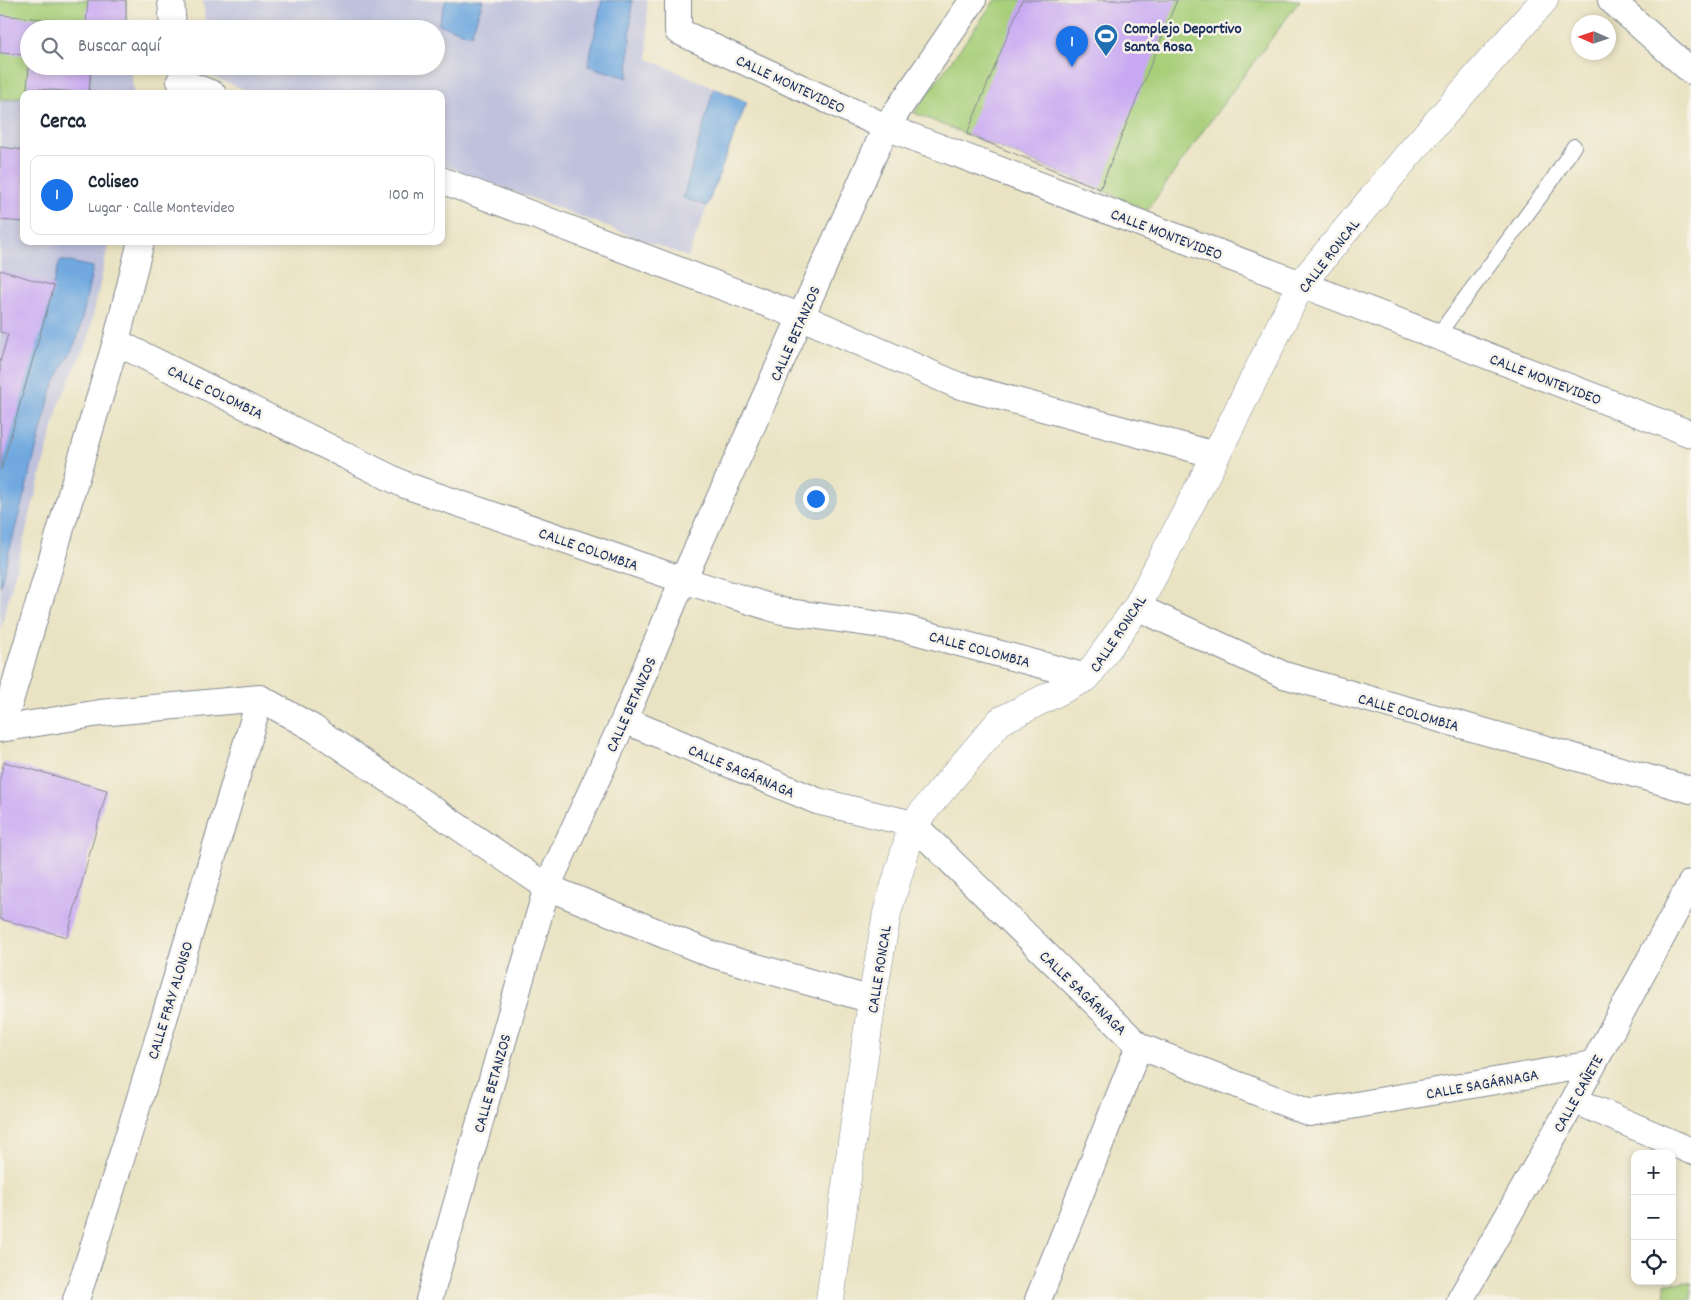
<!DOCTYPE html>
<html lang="es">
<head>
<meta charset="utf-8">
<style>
  :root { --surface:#fff; --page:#f6f6f7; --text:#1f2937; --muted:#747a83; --line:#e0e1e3; --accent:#1a73e8 }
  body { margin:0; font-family:Dekko,sans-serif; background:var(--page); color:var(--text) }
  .controls { position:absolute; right:15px; bottom:15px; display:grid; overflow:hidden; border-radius:10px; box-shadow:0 2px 8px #0003 }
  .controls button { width:45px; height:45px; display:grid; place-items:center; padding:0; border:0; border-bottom:1px solid var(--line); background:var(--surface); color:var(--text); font:25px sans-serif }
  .compass { position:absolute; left:1571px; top:15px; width:45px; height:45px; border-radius:50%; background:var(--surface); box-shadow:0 2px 8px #0003; rotate:273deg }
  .you { position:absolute; left:815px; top:498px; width:18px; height:18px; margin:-12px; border:4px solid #fff; border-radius:50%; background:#1a73e8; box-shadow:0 0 0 8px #1a73e833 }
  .badge { display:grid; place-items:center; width:32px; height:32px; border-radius:50%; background:var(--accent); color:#fff; font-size:16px; font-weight:700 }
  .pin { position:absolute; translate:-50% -41px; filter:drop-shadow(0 1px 2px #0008) }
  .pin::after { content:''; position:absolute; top:26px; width:18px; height:15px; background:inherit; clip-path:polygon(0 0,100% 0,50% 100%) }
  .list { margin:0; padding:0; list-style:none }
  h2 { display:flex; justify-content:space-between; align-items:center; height:65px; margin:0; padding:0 20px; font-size:21px }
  h2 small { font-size:16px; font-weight:400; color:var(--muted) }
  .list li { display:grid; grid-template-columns:32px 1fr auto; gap:15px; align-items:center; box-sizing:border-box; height:80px; margin:0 10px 10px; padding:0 10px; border:1px solid var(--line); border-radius:10px }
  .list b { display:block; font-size:19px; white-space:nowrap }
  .list p { margin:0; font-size:16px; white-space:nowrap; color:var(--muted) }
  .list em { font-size:16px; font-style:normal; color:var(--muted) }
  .icon { flex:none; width:28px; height:28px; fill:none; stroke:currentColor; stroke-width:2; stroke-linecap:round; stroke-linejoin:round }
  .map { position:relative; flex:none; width:1691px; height:1300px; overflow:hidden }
  .search { position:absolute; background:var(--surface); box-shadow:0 2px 8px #0003; left:20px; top:20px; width:425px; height:55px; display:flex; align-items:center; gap:12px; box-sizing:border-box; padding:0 18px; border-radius:28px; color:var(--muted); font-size:19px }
  .panel { position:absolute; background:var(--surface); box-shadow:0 2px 8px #0003; left:20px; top:90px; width:425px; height:155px; border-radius:10px }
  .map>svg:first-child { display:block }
  .industrial { fill:#c0c2dd }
  .green { fill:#a8cf7a; stroke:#627f6c }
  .water { fill:#70a8df; stroke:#466c9e }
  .building { fill:#c8a8f3 }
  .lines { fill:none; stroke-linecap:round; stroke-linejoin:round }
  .service-casing { stroke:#828990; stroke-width:16 }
  .minor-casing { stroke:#828990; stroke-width:28 }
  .primary-casing { stroke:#828990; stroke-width:29 }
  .service { stroke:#fff; stroke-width:14 }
  .minor { stroke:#fff; stroke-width:26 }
  .primary { stroke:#fff; stroke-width:28 }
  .labels { text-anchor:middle; stroke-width:5; stroke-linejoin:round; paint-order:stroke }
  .poi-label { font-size:16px; font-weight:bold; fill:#1b2f5e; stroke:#f7f3e8; text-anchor:start }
  .street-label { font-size:16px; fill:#1b2f5e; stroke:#f7f3e8 }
</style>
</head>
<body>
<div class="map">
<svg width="1691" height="1300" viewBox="0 0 1691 1300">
  <rect width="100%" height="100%" fill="#f7f3e8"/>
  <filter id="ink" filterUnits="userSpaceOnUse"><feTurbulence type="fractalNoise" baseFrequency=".02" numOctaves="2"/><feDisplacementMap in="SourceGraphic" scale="10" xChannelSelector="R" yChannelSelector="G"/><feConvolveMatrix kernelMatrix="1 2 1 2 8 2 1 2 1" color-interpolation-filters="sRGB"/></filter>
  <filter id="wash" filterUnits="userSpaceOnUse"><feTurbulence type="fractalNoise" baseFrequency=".0096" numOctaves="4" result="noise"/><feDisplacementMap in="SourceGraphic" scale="20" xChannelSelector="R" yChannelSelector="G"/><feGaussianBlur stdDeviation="1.12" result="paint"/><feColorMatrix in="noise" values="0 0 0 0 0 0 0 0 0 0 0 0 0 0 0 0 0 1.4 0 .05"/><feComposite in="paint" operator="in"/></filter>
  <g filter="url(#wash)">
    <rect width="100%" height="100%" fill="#eae3c3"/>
    <path class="industrial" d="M203,0h444l1,59 99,43 -59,155 -247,-93v-70h-185l-44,-17 -1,-11h225v-37h-230z
      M91,66h39l4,28h-50l5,-1z
      M24,98v143h85l-21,99 -29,64 -59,227v-531z"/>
    <path class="green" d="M0,0h126v27l-31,-1 -1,3h-65v37h62l-2,27 -65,1v4l-24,2z
      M995,0h305l-97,131 -56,80 -47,-22 -186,-76z
      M1691,1282v18h-25l-1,-17z"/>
    <path class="water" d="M446,0h37l-12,35 -33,-11z
      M602,0h30l-4,78 -40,-12z
      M714,88l33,14 -40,104 -24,-8z
      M60,260l33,7 -15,70 -26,52 -52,198v-115z"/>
    <g id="blocks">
      <path class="building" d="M88,0h38v27l-32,-1v3h-65v26l-29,-2v-38l86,8z
        M1022,0h155l-77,189 -133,-55z
        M29,66h62l-2,27 -62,-5z
        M0,147l24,3v72l-24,-2z
        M0,270l54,16 -53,184 -1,-108 8,-28 -8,-2z
        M4,762l103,28 -40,147 -67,-18v-141z"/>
    </g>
  </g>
  <g filter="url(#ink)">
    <use href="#blocks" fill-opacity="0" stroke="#828990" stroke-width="1"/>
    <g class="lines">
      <defs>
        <path id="service" d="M1437,336l114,-154 23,-36"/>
        <path id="minor" d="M171,0l2,29
          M678,0v31l208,96 415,157 390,150
          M1611,0l80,71
          M180,81l33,13
          M441,180l361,137 155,68 259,70
          M116,342l289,143 278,95 99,31 121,17 184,49
          M1137,607l147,68 407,115
          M624,720l193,81 96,23 226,222 171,67 283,-49
          M2,728l114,-386 25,-101
          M0,729l100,-16 160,-15 53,30 234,159 164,67 161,46
          M1574,1100l117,51
          M76,1300c65,-199 124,-401 184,-602
          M429,1300l118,-413 77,-167 59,-140 203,-453 87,-127
          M1038,1300l101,-254
          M1460,1300l114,-200 117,-217"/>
        <path id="primary" d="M830,1300l42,-300 15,-87 26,-89 87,-103 87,-44 50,-70 79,-152 85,-171 108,-130 135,-154"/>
      </defs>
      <use href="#service" class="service-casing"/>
      <use href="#minor" class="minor-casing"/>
      <use href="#primary" class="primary-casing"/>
      <use href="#service" class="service"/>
      <use href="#minor" class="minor"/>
      <use href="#primary" class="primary"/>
    </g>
  </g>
  <defs>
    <symbol id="stadium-pin" viewBox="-11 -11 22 30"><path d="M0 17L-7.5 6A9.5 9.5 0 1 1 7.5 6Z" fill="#1f6fb2" stroke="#f7f3e8"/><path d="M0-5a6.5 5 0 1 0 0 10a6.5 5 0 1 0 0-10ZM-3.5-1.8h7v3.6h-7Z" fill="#fff"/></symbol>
  </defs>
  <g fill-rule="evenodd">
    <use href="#stadium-pin" x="1092" y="22" width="28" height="38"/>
  </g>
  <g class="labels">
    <g class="poi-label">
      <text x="1124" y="33">Complejo Deportivo<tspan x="1124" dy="18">Santa Rosa</tspan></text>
    </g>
    <g class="street-label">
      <text transform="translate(791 83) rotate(25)" y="6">CALLE MONTEVIDEO</text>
      <text transform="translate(1167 233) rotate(21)" y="6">CALLE MONTEVIDEO</text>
      <text transform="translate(1328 255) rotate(-52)" y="6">CALLE RONCAL</text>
      <text transform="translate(794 333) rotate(-66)" y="6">CALLE BETANZOS</text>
      <text transform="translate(1546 378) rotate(21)" y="6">CALLE MONTEVIDEO</text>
      <text transform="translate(216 391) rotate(26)" y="6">CALLE COLOMBIA</text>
      <text transform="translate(589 548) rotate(19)" y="6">CALLE COLOMBIA</text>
      <text transform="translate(1117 633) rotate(-56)" y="6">CALLE RONCAL</text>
      <text transform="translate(980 648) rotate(15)" y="6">CALLE COLOMBIA</text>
      <text transform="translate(630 704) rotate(-66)" y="6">CALLE BETANZOS</text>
      <text transform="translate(1409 711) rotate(16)" y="6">CALLE COLOMBIA</text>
      <text transform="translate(742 770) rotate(23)" y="6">CALLE SAGÁRNAGA</text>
      <text transform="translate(878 969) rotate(-81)" y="6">CALLE RONCAL</text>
      <text transform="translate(1084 992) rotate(44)" y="6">CALLE SAGÁRNAGA</text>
      <text transform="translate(169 1000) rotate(-73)" y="6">CALLE FRAY ALONSO</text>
      <text transform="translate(491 1083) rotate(-74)" y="6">CALLE BETANZOS</text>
      <text transform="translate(1482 1083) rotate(-10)" y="6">CALLE SAGÁRNAGA</text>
      <text transform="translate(1577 1093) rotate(-61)" y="6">CALLE CAÑETE</text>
    </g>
  </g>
</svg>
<div class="controls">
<button>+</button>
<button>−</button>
<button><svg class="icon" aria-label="locate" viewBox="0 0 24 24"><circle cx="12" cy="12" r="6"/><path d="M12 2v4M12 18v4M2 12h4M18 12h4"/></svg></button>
</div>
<svg class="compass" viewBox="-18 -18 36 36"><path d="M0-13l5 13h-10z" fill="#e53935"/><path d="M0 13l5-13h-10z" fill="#747a83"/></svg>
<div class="you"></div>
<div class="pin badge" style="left:1072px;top:67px">1</div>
<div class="search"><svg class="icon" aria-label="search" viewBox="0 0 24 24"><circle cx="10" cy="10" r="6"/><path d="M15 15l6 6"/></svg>Buscar aquí</div>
<section class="panel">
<h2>Cerca<small></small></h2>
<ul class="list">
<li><span class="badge">1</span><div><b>Coliseo</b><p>Lugar · Calle Montevideo</p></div><em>100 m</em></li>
</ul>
</section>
</div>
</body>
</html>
